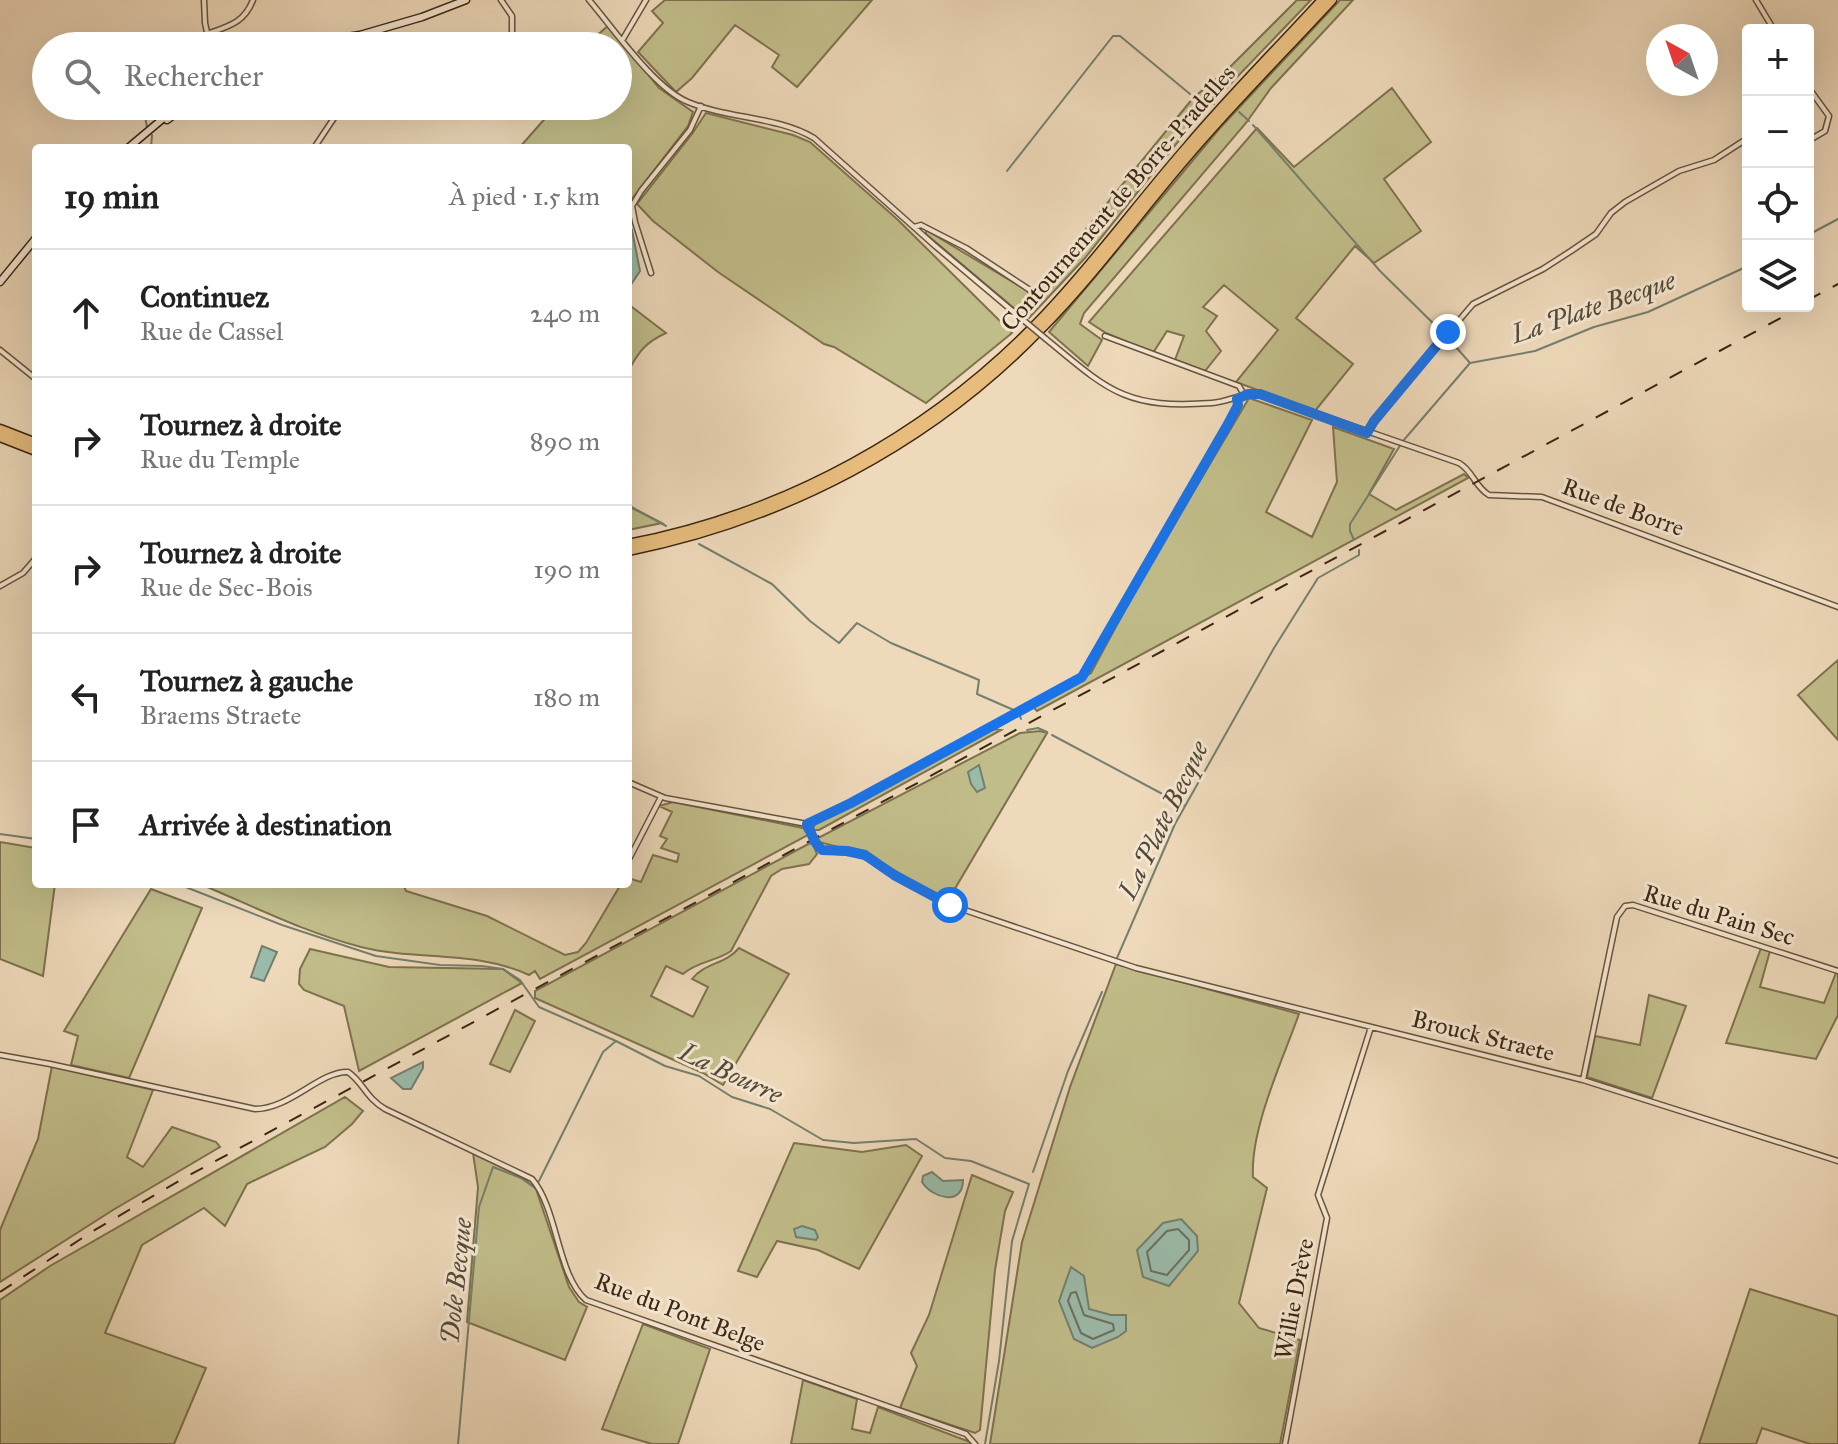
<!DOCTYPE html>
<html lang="fr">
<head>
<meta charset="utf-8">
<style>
  :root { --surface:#fff; --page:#f2f2f2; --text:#222; --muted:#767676; --line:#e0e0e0 }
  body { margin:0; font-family:"IM FELL Great Primer",serif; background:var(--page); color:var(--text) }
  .controls { position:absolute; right:24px; top:24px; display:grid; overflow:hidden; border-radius:8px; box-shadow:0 8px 32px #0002 }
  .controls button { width:72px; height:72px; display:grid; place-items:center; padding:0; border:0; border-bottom:2px solid var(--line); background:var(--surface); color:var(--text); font:40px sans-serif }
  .compass { position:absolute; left:1646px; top:24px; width:72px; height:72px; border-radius:50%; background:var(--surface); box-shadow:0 8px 32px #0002; rotate:320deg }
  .stop { position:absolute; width:24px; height:24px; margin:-18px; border:6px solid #1a73e8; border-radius:50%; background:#fff }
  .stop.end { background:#1a73e8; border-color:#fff; box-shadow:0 2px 8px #0008 }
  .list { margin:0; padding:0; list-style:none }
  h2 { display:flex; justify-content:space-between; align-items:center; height:104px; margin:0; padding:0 32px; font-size:34px }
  h2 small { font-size:26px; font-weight:400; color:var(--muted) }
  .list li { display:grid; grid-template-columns:52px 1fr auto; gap:24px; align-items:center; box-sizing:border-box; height:128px; padding:0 32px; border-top:2px solid var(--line) }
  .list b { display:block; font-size:30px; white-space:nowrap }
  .list p { margin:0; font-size:26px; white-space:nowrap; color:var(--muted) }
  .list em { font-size:26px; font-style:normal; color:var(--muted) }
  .icon { flex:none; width:44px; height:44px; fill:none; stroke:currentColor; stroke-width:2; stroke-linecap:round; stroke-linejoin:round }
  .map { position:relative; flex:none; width:1838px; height:1444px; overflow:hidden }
  .search { position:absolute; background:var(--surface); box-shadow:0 8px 32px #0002; left:32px; top:32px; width:600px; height:88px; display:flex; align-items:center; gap:20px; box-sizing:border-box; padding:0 28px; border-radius:44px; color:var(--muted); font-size:30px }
  .panel { position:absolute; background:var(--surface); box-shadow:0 8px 32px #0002; left:32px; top:144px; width:600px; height:744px; border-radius:8px }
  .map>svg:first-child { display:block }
  .green { fill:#c1bd8a; stroke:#7e724e; stroke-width:2 }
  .water { fill:#9bbbaa; stroke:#757f6d; stroke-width:2 }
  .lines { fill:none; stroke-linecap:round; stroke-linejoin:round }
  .shore { stroke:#6c705e; stroke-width:2 }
  .stream { stroke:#757f6d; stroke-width:2 }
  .street-casing { stroke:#68533b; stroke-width:7 }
  .secondary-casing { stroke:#3c2611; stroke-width:9 }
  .highway-casing { stroke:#3c2611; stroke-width:11 }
  .street { stroke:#f4e6d2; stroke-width:4 }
  .secondary { stroke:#f4e6d2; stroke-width:6 }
  .highway { stroke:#e7bc7d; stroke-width:8 }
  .rail { stroke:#3c2611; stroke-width:2; stroke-dasharray:14 14; stroke-linecap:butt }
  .street-bridge-casing { stroke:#68533b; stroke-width:7; stroke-linecap:butt }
  .street-bridge { stroke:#f4e6d2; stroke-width:4 }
  .route { stroke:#1a73e8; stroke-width:10 }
  .labels { text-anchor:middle; stroke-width:6; stroke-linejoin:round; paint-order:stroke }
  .street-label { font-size:24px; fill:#3c2611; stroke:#f4e6d2 }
  .water-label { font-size:26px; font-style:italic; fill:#544b37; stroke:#f4e6d2 }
</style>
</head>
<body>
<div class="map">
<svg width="1838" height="1444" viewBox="0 0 1838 1444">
  <rect width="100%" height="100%" fill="#eed9ba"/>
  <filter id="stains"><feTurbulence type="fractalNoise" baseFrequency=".0025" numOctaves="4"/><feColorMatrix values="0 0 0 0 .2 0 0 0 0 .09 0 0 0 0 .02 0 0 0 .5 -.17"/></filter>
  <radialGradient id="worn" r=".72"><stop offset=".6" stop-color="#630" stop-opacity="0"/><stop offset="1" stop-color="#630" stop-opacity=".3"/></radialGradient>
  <path class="green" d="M665,0h207l-75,87 -25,-20 7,-12 -44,-30 -43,53 -16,14 -38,-40 25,-29 -11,-12z
    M1297,0h14l-118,123 -108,135 -56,60 -14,-9 -89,-75v-4l107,64 160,-196 35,-29z
    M1340,0h13l-82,88 -25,35 -162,190 -4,11 22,16 -14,26 -39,-34 171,-204z
    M609,25l50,63 34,24 -5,14 -60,78v-56h-109l37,-42h62v-60h-27l-3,-3z
    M1392,88l39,54 -47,37 37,52 -47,32 -19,-17 -59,72 57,46 -38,47 -79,-29 42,-52 -54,-45 -21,22 14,9 -11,15 15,20 -16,20 -30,-11 9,-24 -17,-5 -14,22 -47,-20 -17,-11 168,-194 37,39z
    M706,113l87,22 17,7 88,78 114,113 -86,70 -92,-56 -10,-3 -106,-72 -65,-51 -16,-17 55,-70z
    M628,304l38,29c-20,9 -28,19 -38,39z
    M1249,398l63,22 -46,92 46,25 25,-55 -4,-55 61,22 -25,45 27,16 68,-36 4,4 -431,233 -4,-4 58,-34 50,-93z
    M628,506l34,17 -34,7z
    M1838,660v80l-40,-45z
    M993,729l8,1 -182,100h-6l2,-7z
    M1040,731l7,2 -100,169 -78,-47 -50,-13 -1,-4 202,-105z
    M673,802l130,26 5,7 -268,144 -5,-8 -6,4c-53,-25 -112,-14 -168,-28 -55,-14 -108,-41 -161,-63h203l3,7 81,25 78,39 13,-3 8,-9 35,-59h7v-6l13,4 12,-27 24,7 2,-8 -18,-6 6,-9 -7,-3 12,-24 -13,-6z
    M0,842l36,6v36h19l-12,92 -43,-17z
    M812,842l5,12 -8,10 -27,5 -11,7 -40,75c-14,10 -35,11 -48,23l-17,-8 -15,30 42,21 15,-30 -16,-8c12,-16 34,-15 47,-31l50,26 -66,111 -20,-12 -168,-75v-7z
    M151,889l51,19 -73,170 -58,-13 7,-29 -14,-5z
    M1761,948l9,3 -10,36 64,16 12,-30h2v42l-22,44 -90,-16z
    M310,949l79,18 114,2 19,14 -163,88 -15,-65 -40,-16 -5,-6 1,-15z
    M1116,964l183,50c-16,45 -49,115 -46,163l14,11 -28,115 20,25 41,12 -20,104h-290l32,-202 48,-155z
    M1649,995l37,11 -34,92 -65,-21 8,-41 45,9z
    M515,1010l20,11 -25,51 -20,-8z
    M52,1066l101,24 -26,67 16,10 29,-40 44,15 4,5 -107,63 -113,72v-52l38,-91z
    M345,1097l18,14 -11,13 -27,23 -78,37 -22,42 -21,-18 -62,37 -37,88 101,35 -32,76h-174v-144l50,-34z
    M794,1143l68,9 44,-7 16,11 -63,113 -41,-19 -41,-9 -20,36 -19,-6z
    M473,1153l48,23 15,13 33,98 10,15 8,5 -22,53 -98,-38 11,-135z
    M972,1175l41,17 -8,19 -10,59 -15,160 -5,3 -75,-25 17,-42 -6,-13 18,-38z
    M1750,1289l88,27v128h-28l-48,-16 -6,16h-57z
    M643,1324l67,25 -32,95h-26l-50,-15z
    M803,1380l54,19 -5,30 18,4 8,-26 92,35 -1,2h-178z"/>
  <path class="water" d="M632,230l8,41 -12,18v-56z
    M979,765l6,23 -8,4 -6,-8 -3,-12z
    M262,946l15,6 -13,29 -13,-4z
    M423,1062v6l-12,21h-8l-12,-11z
    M932,1172l11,9 20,-1c0,27 -31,18 -41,2l1,-6z
    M1181,1219l16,17 1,15 -29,35 -26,-9 -6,-27 26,-27z
    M802,1226l13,4 3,7 -2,3 -20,-3 -2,-8z
    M1071,1267l13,9 5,33 22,6h15v16l-8,6 -26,11 -18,-9 -15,-38z"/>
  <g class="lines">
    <path class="shore" d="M1178,1229l11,11v10l-22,25 -16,-4 -4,-19 20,-21z
      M1076,1292l8,23 29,9 1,6 -21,9 -12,-6 -13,-32 3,-8z"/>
    <path class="stream" d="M1195,97l19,7
      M143,106l4,21
      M1239,112l10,9
      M1253,125l127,146 63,62
      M151,148l1,-13
      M1007,171l106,-135h7l70,58
      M1808,235l30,-16
      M1448,338l22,25
      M628,505l38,21
      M1354,540l-4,-9v-7l53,-83 67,-78 65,-12 59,-24 54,-15 100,-46
      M699,544l73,40 38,37 29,22 18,-20 34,20 88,37 -2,14 39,17
      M1020,716l1,3
      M1027,730l11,-2 9,4
      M1052,735l133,71
      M0,834l36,5
      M178,884l104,41 94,31 64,9 42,1 21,3 17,11 19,27 77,34 49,25 34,10 33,21 38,12 53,31 31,3 62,-4 29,19 26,3 58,23 -17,57 -13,120 -14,83
      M1117,958l58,-134 99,-176 44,-70 41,-23v-5
      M1033,1172l35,-101 34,-79
      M539,1181l64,-129 13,-11
      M458,1444l21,-237 14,-40 28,11 11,8"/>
    <defs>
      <path id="street" d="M204,0l1,23 5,23
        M501,0l11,16v19l-7,5
        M589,0c25,29 65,88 99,102 40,17 89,14 126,36l120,107 88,74
        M1756,0l18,30
        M207,34c22,-8 37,-11 46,-34
        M356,36v10
        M623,39l23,-39
        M1808,87l21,29 -4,15 -17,10
        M314,148l28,-42
        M914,227l7,-2 45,23 67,44
        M651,273l-16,-51 -3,-16 9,-15 49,-61 11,-24
        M1105,336l134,50 5,9
        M1046,339c64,53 80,70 166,64 16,-1 32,-11 48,-9l199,69c14,8 16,24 30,32l53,2 296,110
        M0,350l36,29
        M1367,433l23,-32 83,-97 70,-35 28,-18 25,-17 15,-21 14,-11 54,-31 35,-11 34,-22
        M0,586l23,-13 13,-15
        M628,782l37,16 142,26
        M807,824l8,18 7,8 39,4 80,48 195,66 447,112 255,81
        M807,824l44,-21 231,-126 148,-257 8,-15 -1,-6
        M628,861l33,-64
        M0,1055l50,9 205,45c35,0 65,-38 93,-37 15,10 17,25 37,37l147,70c26,30 25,96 54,121l380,134 9,10
        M1583,1080l34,-163 8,-11 8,-1 205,66
        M1285,1444l42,-226 -9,-23 53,-168"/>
      <path id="secondary" d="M289,46l71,-11 62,-18 44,-17
        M167,120l19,-14
        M128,148l50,-42
        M0,282l36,-44"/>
      <path id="highway" d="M0,429l36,14
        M0,437l36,14
        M628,544c157,-30 303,-110 414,-226 52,-54 96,-115 145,-171 43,-51 90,-98 135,-147
        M628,551c155,-31 300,-106 411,-220 54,-54 99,-117 149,-175 46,-54 96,-104 144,-156"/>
    </defs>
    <use href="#street" class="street-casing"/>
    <use href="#secondary" class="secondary-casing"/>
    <use href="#highway" class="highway-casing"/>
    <use href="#street" class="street"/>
    <use href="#secondary" class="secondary"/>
    <use href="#highway" class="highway"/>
    <path class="rail" d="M1808,300l30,-16
      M0,1292l93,-61 91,-53 1619,-872"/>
    <defs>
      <path id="street-bridge" d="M1022,319l24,20"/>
    </defs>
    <use href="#street-bridge" class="street-bridge-casing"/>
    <use href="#street-bridge" class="street-bridge"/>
  </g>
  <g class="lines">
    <path class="route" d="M950,905l-56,-30 -29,-20 -18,-4 -25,-1 -7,-8 -8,-18 44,-21 231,-126 146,-253 10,-19 -1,-6 11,-5h12l107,39 7,-12 74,-89"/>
  </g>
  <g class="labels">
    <g class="street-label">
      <text transform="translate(1118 198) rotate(-49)" y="8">Contournement de Borre-Pradelles</text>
      <text transform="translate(1623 507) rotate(20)" y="8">Rue de Borre</text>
      <text transform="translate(1719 915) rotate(17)" y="8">Rue du Pain Sec</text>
      <text transform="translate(1483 1036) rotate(14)" y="8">Brouck Straete</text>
      <text transform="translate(1294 1299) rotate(-79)" y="8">Willie Drève</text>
      <text transform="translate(680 1312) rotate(21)" y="8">Rue du Pont Belge</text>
    </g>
    <g class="water-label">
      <text transform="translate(1593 307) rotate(-19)" y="9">La Plate Becque</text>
      <text transform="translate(1163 820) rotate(-64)" y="9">La Plate Becque</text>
      <text transform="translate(731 1073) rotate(25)" y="9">La Bourre</text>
      <text transform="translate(456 1281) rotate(-84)" y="9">Dole Becque</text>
    </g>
  </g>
  <rect width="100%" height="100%" filter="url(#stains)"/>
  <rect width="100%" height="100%" fill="url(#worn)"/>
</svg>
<div class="controls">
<button>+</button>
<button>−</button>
<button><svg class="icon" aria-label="locate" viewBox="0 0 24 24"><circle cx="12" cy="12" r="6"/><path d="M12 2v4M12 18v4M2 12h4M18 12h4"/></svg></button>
<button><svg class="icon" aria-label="layers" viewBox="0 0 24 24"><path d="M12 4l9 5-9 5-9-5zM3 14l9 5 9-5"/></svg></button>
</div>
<svg class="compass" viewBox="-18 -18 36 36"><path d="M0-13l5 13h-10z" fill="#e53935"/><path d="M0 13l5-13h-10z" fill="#767676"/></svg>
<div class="stop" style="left:950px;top:905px"></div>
<div class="stop end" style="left:1448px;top:332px"></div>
<div class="search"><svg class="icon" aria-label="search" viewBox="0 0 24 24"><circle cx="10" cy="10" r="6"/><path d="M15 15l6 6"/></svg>Rechercher</div>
<section class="panel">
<h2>19 min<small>À pied · 1.5 km</small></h2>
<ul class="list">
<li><svg class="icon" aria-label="ahead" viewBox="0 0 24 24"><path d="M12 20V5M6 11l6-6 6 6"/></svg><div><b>Continuez</b><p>Rue de Cassel</p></div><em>240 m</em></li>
<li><svg class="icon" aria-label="right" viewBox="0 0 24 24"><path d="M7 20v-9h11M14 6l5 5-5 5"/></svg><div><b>Tournez à droite</b><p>Rue du Temple</p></div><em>890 m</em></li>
<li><svg class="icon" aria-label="right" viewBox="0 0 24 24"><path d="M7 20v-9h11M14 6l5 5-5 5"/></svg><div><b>Tournez à droite</b><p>Rue de Sec-Bois</p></div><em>190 m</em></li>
<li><svg class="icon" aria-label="left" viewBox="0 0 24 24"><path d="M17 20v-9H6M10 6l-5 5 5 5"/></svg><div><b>Tournez à gauche</b><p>Braems Straete</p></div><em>180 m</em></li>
<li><svg class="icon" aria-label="arrive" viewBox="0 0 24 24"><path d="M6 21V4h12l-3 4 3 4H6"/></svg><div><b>Arrivée à destination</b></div></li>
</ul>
</section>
</div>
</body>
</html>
